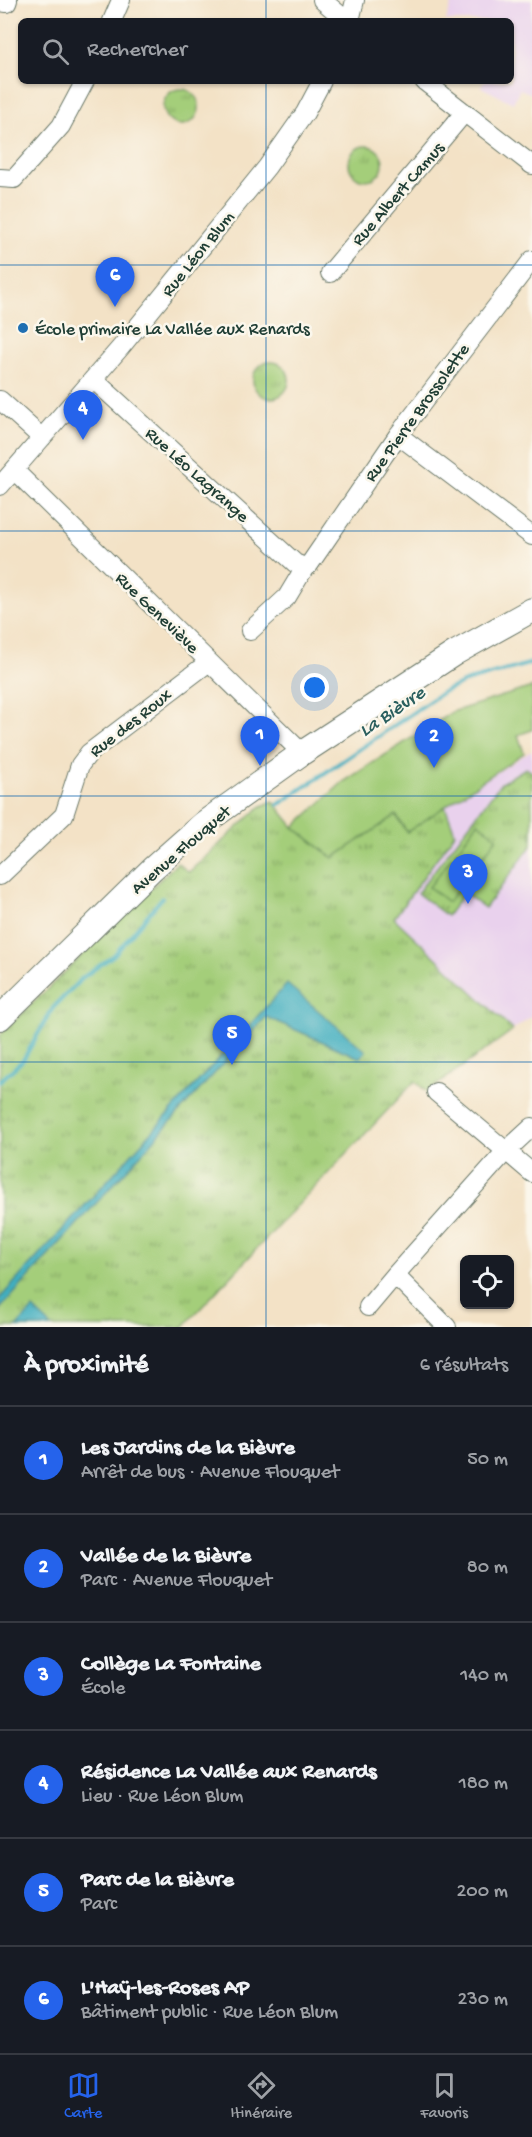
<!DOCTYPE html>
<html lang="fr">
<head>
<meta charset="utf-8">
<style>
  :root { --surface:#171b24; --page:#20242c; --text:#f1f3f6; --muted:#9ea1a6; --line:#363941; --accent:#2563eb }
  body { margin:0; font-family:"Gochi Hand",sans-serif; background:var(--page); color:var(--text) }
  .controls { position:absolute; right:18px; bottom:18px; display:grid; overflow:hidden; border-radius:9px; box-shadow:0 2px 4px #0004 }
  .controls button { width:54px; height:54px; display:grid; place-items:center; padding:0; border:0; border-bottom:2px solid var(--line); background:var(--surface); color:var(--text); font:30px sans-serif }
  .you { position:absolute; left:315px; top:688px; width:21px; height:21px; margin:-15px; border:4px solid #fff; border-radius:50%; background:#1a73e8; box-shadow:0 0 0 9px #1a73e833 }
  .badge { display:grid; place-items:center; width:39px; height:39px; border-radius:50%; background:var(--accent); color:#fff; font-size:20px; font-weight:700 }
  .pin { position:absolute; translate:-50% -50px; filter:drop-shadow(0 2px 3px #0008) }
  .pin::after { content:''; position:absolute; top:32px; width:21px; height:18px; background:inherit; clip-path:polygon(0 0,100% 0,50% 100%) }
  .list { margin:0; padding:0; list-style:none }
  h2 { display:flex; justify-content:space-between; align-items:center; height:78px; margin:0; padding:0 24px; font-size:26px }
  h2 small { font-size:20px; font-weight:400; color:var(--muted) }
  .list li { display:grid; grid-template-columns:39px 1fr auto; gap:18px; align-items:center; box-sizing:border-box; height:108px; padding:0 24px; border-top:2px solid var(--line) }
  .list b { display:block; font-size:22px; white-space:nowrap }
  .list p { margin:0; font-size:20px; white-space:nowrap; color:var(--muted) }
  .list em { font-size:20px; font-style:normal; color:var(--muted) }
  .icon { flex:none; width:33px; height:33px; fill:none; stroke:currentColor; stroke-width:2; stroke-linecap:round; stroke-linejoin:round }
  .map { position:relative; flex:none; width:532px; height:1327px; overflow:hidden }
  .search { position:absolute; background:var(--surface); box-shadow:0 2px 4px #0004; left:18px; right:18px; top:18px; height:66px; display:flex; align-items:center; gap:15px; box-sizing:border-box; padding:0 21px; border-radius:9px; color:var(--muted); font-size:22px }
  .sheet { height:726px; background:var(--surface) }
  nav { display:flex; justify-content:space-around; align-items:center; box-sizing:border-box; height:84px; border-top:2px solid var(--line); background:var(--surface); font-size:16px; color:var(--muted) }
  nav a { display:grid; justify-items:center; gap:3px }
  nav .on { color:var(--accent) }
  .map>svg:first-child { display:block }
  .built { fill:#e9d1ed }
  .park { fill:url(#park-tufts); stroke:#628657; stroke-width:1.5 }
  .garden { fill:#a4ce7a; stroke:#628657; stroke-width:1.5 }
  .water { fill:#42afc0; stroke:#30767a; stroke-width:1.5 }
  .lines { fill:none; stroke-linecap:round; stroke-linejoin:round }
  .stream { stroke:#42afc0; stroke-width:4 }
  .minor-casing { stroke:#697767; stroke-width:20 }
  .major-casing { stroke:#697767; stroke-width:26 }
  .minor { stroke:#fff; stroke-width:18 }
  .major { stroke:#fff; stroke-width:24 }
  .grid { fill:none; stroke:#1f6fb2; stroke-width:1.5; stroke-opacity:0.55 }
  .poi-dot { fill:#1f6fb2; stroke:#fbf7ec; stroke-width:2 }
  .labels { text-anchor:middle; stroke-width:5; stroke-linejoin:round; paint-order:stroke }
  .street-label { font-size:18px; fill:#1f3d34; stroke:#fbf7ec }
  .poi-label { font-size:18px; fill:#1f3d34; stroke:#fbf7ec; text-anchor:start }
  .water-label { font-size:20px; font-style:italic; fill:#2a5f5e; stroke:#fbf7ec }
</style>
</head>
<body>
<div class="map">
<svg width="532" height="1327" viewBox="0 0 532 1327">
  <defs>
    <pattern id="park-tufts" width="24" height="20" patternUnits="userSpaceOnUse" patternTransform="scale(1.5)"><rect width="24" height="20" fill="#a4ce7a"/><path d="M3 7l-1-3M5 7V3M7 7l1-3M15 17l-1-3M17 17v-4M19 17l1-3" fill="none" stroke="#85a865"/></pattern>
  </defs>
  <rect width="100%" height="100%" fill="#fbf7ec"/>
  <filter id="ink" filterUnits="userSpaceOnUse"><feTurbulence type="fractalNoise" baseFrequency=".0167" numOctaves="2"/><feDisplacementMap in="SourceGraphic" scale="12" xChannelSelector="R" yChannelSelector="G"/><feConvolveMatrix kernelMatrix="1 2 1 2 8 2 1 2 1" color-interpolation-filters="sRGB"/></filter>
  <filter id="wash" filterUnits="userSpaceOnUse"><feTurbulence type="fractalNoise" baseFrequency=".008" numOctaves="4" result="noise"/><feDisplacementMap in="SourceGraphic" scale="24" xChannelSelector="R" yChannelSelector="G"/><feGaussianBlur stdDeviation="1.35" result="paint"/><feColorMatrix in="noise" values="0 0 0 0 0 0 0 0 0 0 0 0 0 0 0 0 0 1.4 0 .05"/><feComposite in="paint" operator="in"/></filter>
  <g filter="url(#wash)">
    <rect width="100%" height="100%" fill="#f3e2c6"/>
    <path class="built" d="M453,0h79v94l-12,-5 -7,14 -32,-16 3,-6h27v-60h-65z
      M532,750v266l-19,14 -119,-112 61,-85 -10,-27z"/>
    <path class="park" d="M163 107a18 18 0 1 1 36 0a18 18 0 1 1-36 0Z
      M349 163a17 17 0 1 1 34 0a17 17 0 1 1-34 0Z
      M253 380a18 18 0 1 1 36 0a18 18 0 1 1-36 0Z
      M526,768l6,4v73l-47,63 -21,-15 -17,23 -30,-23 84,-110z
      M273,801l21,26 39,31 63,-43 11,17 38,-26 10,27 -61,85 119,112 -86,62 -12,-11 -232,246h-183v-292l177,-172 12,9 71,-65z"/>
    <path class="garden" d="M532,687v43l-14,5 6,18 -117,79 -11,-17 -63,43 -39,-31 49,-45 109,-70z
      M478,822l19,16 -22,29 -20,-14z
      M452,857l19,15 -23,30 -19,-15z"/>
    <path class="water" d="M287,984l79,67 -6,7 -94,-41 -266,292v-11z
      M33,1309l19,18h-36z"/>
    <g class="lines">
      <path class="stream" d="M278,805l165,-113 22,-10 67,-19
        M0,1081l23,-21 30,-52 29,-30 32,-23 48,-57"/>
    </g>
  </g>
  <g filter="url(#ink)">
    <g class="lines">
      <defs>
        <path id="minor" d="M322,0l25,21
          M0,2l7,1 1,-3
          M112,21l9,-21
          M350,21l5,-21
          M424,81l108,84
          M0,178l14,1 47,-53 24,-45
          M330,273l134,-160
          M93,379l202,184 10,4
          M0,400l42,38
          M398,435l134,101
          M15,471l287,282
          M0,486l121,-139 146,-180 38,-54 17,-32
          M305,567l4,-2 89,-130 134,-175
          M250,631l37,-34 18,-30
          M0,876l64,-61 16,-50 9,-12 120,-91
          M436,1092l96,81
          M368,1307l27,-32
          M447,1327l-52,-52 110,-123 27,-25"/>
        <path id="major" d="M0,1018l152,-149 52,-46 98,-70 153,-100 77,-43"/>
      </defs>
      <use href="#minor" class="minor-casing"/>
      <use href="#major" class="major-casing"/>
      <use href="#minor" class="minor"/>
      <use href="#major" class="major"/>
    </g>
  </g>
  <path class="grid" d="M266,0v21M266,81v1246M0,265h532M0,531h532M0,796h532M0,1062h532"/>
  <circle class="poi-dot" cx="23" cy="328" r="6"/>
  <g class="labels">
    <g class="street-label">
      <text transform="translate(397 193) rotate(-49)" y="6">Rue Albert Camus</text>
      <text transform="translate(197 253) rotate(-51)" y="6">Rue Léon Blum</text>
      <text transform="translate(416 412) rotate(-54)" y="6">Rue Pierre Brossolette</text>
      <text transform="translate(198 474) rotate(42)" y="6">Rue Léo Lagrange</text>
      <text transform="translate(158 612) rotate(44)" y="6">Rue Geneviève</text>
      <text transform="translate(130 722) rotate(-38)" y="6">Rue des Roux</text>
      <text transform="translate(180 849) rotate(-41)" y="6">Avenue Flouquet</text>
    </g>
    <g class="poi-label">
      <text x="35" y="334">École primaire La Vallée aux Renards</text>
    </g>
    <g class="water-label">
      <text transform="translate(391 710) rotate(-34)" y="7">La Bièvre</text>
    </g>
  </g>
</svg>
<div class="controls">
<button><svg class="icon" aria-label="locate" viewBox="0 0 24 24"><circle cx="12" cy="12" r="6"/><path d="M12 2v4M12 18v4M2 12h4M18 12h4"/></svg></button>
</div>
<div class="you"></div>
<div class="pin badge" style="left:260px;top:766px">1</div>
<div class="pin badge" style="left:434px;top:768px">2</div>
<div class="pin badge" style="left:468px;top:904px">3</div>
<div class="pin badge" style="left:83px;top:440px">4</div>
<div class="pin badge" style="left:232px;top:1065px">5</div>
<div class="pin badge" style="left:115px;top:307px">6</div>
<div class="search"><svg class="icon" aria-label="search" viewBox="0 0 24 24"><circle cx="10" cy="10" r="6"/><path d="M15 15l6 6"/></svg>Rechercher</div>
</div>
<section class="sheet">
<h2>À proximité<small>6 résultats</small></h2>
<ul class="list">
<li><span class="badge">1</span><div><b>Les Jardins de la Bièvre</b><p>Arrêt de bus · Avenue Flouquet</p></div><em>50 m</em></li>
<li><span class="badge">2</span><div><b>Vallée de la Bièvre</b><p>Parc · Avenue Flouquet</p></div><em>80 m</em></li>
<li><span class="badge">3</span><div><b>Collège La Fontaine</b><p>École</p></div><em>140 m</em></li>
<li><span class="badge">4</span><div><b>Résidence La Vallée aux Renards</b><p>Lieu · Rue Léon Blum</p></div><em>180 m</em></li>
<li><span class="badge">5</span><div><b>Parc de la Bièvre</b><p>Parc</p></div><em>200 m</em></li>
<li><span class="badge">6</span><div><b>L'Haÿ-les-Roses AP</b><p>Bâtiment public · Rue Léon Blum</p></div><em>230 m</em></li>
</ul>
</section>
<nav>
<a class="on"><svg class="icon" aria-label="map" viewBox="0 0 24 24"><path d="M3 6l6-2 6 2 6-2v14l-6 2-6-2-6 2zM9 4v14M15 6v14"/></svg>Carte</a>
<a><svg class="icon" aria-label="directions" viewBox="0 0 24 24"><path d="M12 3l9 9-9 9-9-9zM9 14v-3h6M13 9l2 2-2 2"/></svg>Itinéraire</a>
<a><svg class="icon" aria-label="saved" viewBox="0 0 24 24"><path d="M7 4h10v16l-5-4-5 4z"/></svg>Favoris</a>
</nav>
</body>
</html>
